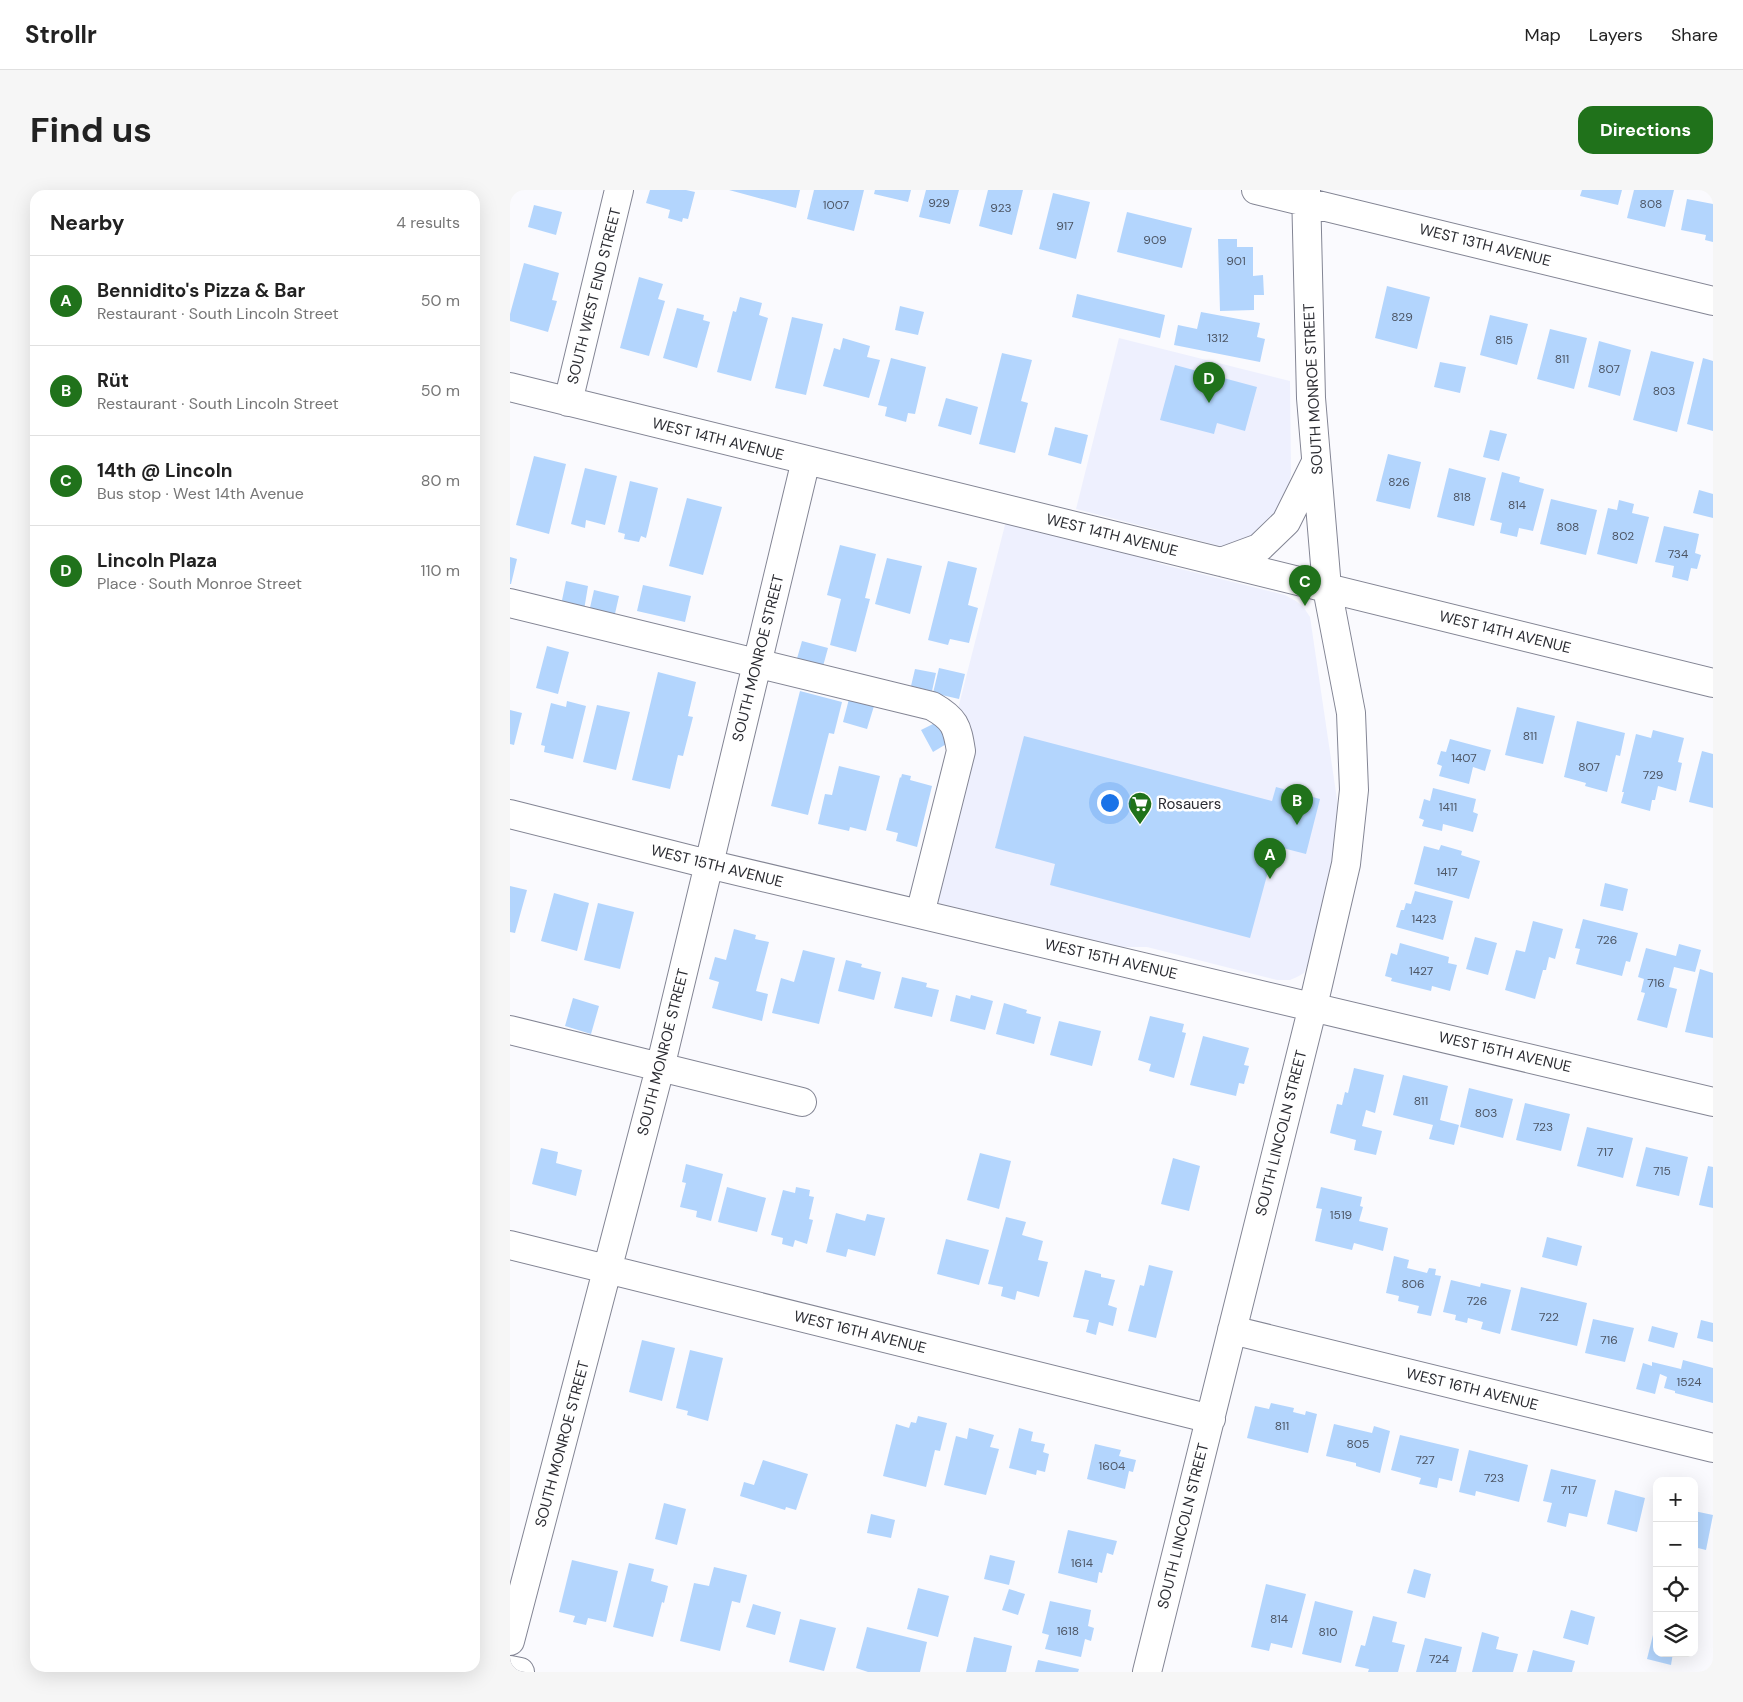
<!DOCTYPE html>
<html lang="en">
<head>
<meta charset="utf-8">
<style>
  :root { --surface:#fff; --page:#f6f6f6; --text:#222; --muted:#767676; --line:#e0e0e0; --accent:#20721b }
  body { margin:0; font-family:"DM Sans",sans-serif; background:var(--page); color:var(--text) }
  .controls { position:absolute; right:15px; bottom:15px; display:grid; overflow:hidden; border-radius:10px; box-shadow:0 5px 20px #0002 }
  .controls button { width:45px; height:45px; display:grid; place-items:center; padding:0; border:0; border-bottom:1px solid var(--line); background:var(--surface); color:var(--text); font:25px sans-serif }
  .you { position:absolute; left:599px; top:612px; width:18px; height:18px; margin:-12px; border:4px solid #fff; border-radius:50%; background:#1a73e8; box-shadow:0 0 0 8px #1a73e833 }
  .badge { display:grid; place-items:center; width:32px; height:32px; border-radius:50%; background:var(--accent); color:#fff; font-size:16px; font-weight:700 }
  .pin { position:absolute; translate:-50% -41px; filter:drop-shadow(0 1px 2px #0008) }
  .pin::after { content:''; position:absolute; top:26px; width:18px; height:15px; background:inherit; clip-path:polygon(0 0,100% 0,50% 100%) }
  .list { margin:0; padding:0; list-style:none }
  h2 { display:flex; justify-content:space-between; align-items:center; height:65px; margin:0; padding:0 20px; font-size:21px }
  h2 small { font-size:16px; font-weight:400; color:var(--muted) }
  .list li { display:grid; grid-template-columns:32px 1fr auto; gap:15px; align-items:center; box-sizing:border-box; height:90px; padding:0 20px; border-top:1px solid var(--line) }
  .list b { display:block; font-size:19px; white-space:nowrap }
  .list p { margin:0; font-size:16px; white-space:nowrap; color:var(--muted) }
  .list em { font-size:16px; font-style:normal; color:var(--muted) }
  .icon { flex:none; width:28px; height:28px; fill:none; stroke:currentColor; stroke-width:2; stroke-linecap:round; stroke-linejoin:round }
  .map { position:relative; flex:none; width:1203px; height:1482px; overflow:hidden; border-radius:15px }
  header { display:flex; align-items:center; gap:30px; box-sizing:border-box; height:70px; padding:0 25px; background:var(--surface); border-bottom:1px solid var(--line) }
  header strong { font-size:24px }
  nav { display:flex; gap:28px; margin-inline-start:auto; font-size:18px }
  .intro { display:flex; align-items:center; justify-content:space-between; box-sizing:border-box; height:120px; padding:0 30px }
  h1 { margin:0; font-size:35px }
  .button { padding:12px 22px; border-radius:15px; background:var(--accent); color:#fff; font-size:18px; font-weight:700 }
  main { display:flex; gap:30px; padding:0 30px }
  aside { flex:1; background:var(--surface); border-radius:15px; box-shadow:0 5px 20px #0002 }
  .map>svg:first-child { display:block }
  .built { fill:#eef0fe }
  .building { fill:#b3d5fd }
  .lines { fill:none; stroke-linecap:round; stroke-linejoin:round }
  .minor-casing { stroke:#838594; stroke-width:30 }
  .minor { stroke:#fff; stroke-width:28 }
  .labels { text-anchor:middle; stroke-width:5; stroke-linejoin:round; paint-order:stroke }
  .number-label { font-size:12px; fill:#4d5665 }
  .street-label { font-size:15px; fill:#2b2c32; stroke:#fff }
  .poi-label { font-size:15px; fill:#2b2c32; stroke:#fff; text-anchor:start }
</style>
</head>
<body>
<header>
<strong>Strollr</strong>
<nav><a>Map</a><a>Layers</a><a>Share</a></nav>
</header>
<div class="intro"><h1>Find us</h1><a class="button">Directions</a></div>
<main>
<aside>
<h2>Nearby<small>4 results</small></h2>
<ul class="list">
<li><span class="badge">A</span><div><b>Bennidito's Pizza &amp; Bar</b><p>Restaurant · South Lincoln Street</p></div><em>50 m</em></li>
<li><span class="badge">B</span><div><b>Rüt</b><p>Restaurant · South Lincoln Street</p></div><em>50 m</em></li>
<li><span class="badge">C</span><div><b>14th @ Lincoln</b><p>Bus stop · West 14th Avenue</p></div><em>80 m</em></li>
<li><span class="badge">D</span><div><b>Lincoln Plaza</b><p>Place · South Monroe Street</p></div><em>110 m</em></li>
</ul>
</aside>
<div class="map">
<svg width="1203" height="1482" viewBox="0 0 1203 1482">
  <rect width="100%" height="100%" fill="#fafafe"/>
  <path class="built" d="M609,148l171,43 1,93 -7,32 -36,35 -24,6 -148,-38z
    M496,331l139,36 16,7 124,31 11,6 8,7 6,9 28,189v25l-8,48 -23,87 -3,7 -7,4 -7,3h-13l-130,-33h-26l-203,-49 33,-162z"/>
  <path class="building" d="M140,0h36l9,2 -7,27 -5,-1 -1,4 -14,-4 2,-8 -24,-7z
    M219,0h71l-4,18z
    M304,0h50l-10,41 -47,-12z
    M365,0h36l-3,12 -34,-8z
    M416,0h33l-9,34 -31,-7z
    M478,0h35l-11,45 -33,-9z
    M1072,0h40l-4,15 -38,-9z
    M1124,0h40l-9,37 -38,-9z
    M543,3l37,9 -14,57 -37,-10z
    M1177,9l26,5v38l-8,-2 1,-5 -25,-5z
    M24,15l28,7 -6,23 -28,-8z
    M617,22l65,16 -10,40 -65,-16z
    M708,49h19v8h16v29l10,-1 1,20h-10v15l-34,1z
    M14,73l35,10 -7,27 5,1 -9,31 -38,-11v-7z
    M129,87l24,7 -5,15 7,2 -16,55 -29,-8z
    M877,96l43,11 -13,52 -42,-11z
    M567,104l88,21 -5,23 -88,-21z
    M230,107l22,6 -3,12 9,3 -17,63 -34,-9 16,-61 3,1z
    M390,116l24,6 -6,23 -23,-5z
    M167,118l27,7 -1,5 7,2 -13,46 -34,-10z
    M691,122l59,11 -3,14 8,2 -5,23 -86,-17 4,-20 19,4z
    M980,125l38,9 -11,41 -37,-10z
    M282,127l31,7 -17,71 -31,-7z
    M1040,139l37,9 -13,51 -37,-10z
    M333,148l27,8 -3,11 13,3 -11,38 -46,-12 11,-38 6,2z
    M1089,151l32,9 -11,46 -32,-9z
    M1141,161l43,11 -17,70 -44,-12z
    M492,163l30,7 -11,41 7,2 -13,50 -36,-9z
    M381,168l35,9 -11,47 -7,-1 -2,9 -21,-6 2,-9 -9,-2z
    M1193,168l10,3v70l-26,-7z
    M930,172l26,5 -6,26 -26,-6z
    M665,175l82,22 -12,44 -28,-8 -3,11 -54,-14z
    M436,208l32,9 -7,28 -33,-9z
    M545,237l33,8 -7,29 -33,-9z
    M980,240l17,4 -8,27 -16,-4z
    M878,264l33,8 -11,47 -34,-8z
    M24,266l32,8 -17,70 -33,-9z
    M75,278l32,8 -12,49 -19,-5 -1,8 -14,-4z
    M939,278l37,10 -12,48 -37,-9z
    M992,282l18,5 -1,5 25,7 -11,42 -14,-3 -2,9 -17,-4 2,-10 -12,-3z
    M120,291l28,7 -12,50 -5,-2 -2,6 -15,-3 1,-5 -7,-2z
    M1189,300l14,4v24l-20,-5z
    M177,308l35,9 -19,68 -34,-9z
    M1041,309l46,11 -11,45 -46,-11z
    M1109,310l15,4 -2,9 17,4 -12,47 -40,-10 11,-46 9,2z
    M1154,336l35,8 -4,19 6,2 -4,14 -6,-1 -3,13 -16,-4 2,-11 -19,-4z
    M330,355l36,9 -11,44 5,1 -14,53 -26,-7 11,-46 -14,-4z
    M0,367l7,2 -6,25h-1z
    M377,368l35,8 -12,48 -35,-10z
    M438,371l29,7 -9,37 10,3 -9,35 -19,-4 -2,6 -20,-5z
    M56,391l22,5 -4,24 -23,-5z
    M133,395l48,11 -6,26 -48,-11z
    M84,400l25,6 -5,22 -25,-6z
    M292,451l26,7 -6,22 -26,-8z
    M37,456l22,6 -11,42 -22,-6z
    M429,478l26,6 -6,25 -26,-6z
    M405,479l21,4 -4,18 -21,-5z
    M148,482l38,10 -8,34 5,1 -10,39 -5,-1 -8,34 -38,-9z
    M290,501l42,11 -8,32 -5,-1 -21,82 -37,-9z
    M339,509l25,7 -7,23 -24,-7z
    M57,511l19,5 -13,53 -29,-7 1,-6 -4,-1 10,-42 15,4z
    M87,515l33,7 -14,58 -33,-8z
    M1007,517l38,9 -12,48 -38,-9z
    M0,520l12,3 -8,32 -4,-1z
    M1067,531l48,12 -5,23 -4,-1 -9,37 -22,-6 1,-3 -22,-6z
    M427,532l11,21 -15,9 -12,-22z
    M1143,540l31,8 -6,24 4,1 -6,28 -18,-5 -3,14h-3l-2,11 -29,-8 3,-11h-2l14,-58 15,4z
    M514,546l248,65 4,-14 44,12 -14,55 -31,-8 -25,92 -200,-53 5,-21 -60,-16z
    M940,549l41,11 -6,21 -12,-4 -4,17 -30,-8 3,-10 -5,-2 4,-13 5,1z
    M1192,561l11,3v54l-24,-6z
    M329,576l41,10 -14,55 -16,-4 -1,4 -31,-7 7,-30 7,1z
    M392,584l9,2 -1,4 22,6 -15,61 -21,-6 2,-8 -12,-3 14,-53 1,1z
    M923,598l43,11 -3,13 5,2 -5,18 -30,-8 -1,7 -20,-5 2,-6 -5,-2 5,-19 6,2z
    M931,655l21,6 -1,4 19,6 -11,38 -55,-15 10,-38 15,4z
    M1095,693l23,6 -5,22 -23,-5z
    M0,696l17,4 -12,43 -5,-1z
    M905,701l38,10 -10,39 -47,-13 5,-17h3l2,-7 5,1z
    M44,703l35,10 -12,48 -36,-10z
    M88,713l36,9 -14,57 -36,-9z
    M1073,729l55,14 -8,29 -4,-1 -4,15 -46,-12 4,-15 -5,-1z
    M1023,731l30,8 -8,30 -6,-2 -3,13h-3l-8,29 -30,-9 11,-40 9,2z
    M224,739l22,6 -1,4 14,3 -13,49 12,3 -6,27 -50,-13 7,-26 -10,-3 6,-22 11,3z
    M965,747l22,6 -9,32 -22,-6z
    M890,753l49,14 -1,6 9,2 -7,26 -18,-5 -1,5 -40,-10 1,-3 -7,-2 6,-23 6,2z
    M1169,754l22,6 -6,22 -21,-5 -5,20 8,2 -10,39 -30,-8 8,-27 -4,-1 3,-13 -6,-2 8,-29 30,8z
    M293,760l32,8 -16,66 -47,-11 9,-35 13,4z
    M336,770l16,4 -1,3 20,5 -7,28 -36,-9z
    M1190,779l13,4v65l-28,-6z
    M392,787l25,6 -1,4 13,3 -7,27 -38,-9z
    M446,805l14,4 1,-4 22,6 -8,29 -35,-9z
    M63,808l26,8 -8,28 -26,-8z
    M494,813l23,7 -1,3 15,4 -7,27 -38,-10z
    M640,826l34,8 -2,8 4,1 -12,45 -25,-7 2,-7 -13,-4z
    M549,831l42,10 -9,35 -42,-11z
    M693,846l46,12 -5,17 5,1 -5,18 -5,-1 -3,13 -46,-11z
    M844,878l30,7 -9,38 -9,-3 -4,16 20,5 -6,24 -22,-5 2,-10 -26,-7 7,-29 5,1 3,-13 3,1z
    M893,885l45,11 -8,34 19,5 -5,20 -25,-6 4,-14 -40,-10z
    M959,898l44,11 -10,39 -43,-11z
    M1015,913l45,11 -9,37 -45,-11z
    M1077,937l46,11 -10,40 -46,-12z
    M1136,957l42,10 -9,39 -43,-10z
    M31,958l17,4 -2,11 26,7 -6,26 -44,-12z
    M470,963l31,8 -12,48 -32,-9z
    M663,968l27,8 -11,45 -28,-7z
    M176,974l37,10 -12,47 -15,-4 1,-6 -17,-4 6,-24 -4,-1z
    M1198,976l5,1v41l-14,-3z
    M217,997l39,11 -9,34 -39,-10z
    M286,997l14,3 -1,6 5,1 -5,22 4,1 -6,24 -12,-4 -2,7 -11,-3 1,-6 -12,-3 12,-45 12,3z
    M811,997l41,10 -2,9 3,1 -4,14 29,7 -5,23 -29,-8 -2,7 -37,-9 7,-32 -6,-1z
    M326,1023l29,8 2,-7 18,4 -10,38 -27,-7 -2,8 -20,-5z
    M496,1027l20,5 -4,13 21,6 -5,19 10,2 -9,35 -22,-6 -2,9 -14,-4 2,-9 -15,-3z
    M1037,1047l35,9 -5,20 -35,-9z
    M436,1049l43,11 -10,35 -42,-11z
    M884,1066l15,4 -2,8 20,5 2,-5 7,1 -1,6 6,1 -10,40 -14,-3 2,-7 -21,-5 1,-5 -13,-3z
    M639,1075l24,6 -17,67 -28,-7 12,-46 4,1z
    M575,1080l16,4v3l14,3 -7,25 9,3 -4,18 -14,-4 -3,13 -10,-3 3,-12 -16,-3z
    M941,1090l29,7 1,-4 30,7 -11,44 -19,-5 2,-7 -15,-4 -1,5 -12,-3 1,-5 -13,-3z
    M1011,1097l66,16 -10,43 -66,-16z
    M1083,1129l41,9 -9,34 -40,-9z
    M1191,1130l12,3v19l-16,-4z
    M1142,1136l26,7 -4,15 -26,-7z
    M132,1150l33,8 -13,53 -33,-9z
    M180,1160l33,8 -15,63 -21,-6 1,-4 -12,-3z
    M1173,1170l30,8v35l-38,-10v-2l-11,-3 3,-11 -7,-3 -5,20 -19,-5 7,-26 9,3v-4l29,7z
    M761,1213l23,5 -1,4 12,3 1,-4 11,3 -9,39 -61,-15 8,-32 14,3z
    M408,1226l29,7 -7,28 -5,-1 -9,37 -43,-11 13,-52 13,4 2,-6 5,1z
    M824,1234l38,9 2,-7 16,5 -10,42 -24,-7v-3l-30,-7z
    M459,1238l25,7 -4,12 9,2 -13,46 -42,-10 12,-49 11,3z
    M509,1238l14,4 -2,9 14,3 -2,8 6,2 -4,18 -8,-2 -1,5 -27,-7z
    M890,1245l59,14 -7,32 -13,-3 -2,10 -18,-4 2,-6 -30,-8z
    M585,1254l26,6 -2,6 17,4 -3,12 -4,-1 -4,18 -38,-10z
    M959,1260l59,15 -9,37 -43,-11 -1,5 -16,-4z
    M253,1270l45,14 -12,36 -10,-3 -1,3 -45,-14 4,-14 10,3z
    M1041,1279l45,11 -9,37 -18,-4 -3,14 -19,-5 5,-19 -9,-2z
    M1105,1300l30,8 -8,34 -30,-8z
    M154,1313l22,6 -9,36 -22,-6z
    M1184,1321l19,4 -7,35 -12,-3z
    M361,1324l24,6 -4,18 -24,-5z
    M558,1340l49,11 -4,14 -6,-2 -5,20 -3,-1 -2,11 -39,-10z
    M480,1365l25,6 -6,24 -25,-6z
    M62,1370l46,11 -12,51 -18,-4 -2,7 -13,-3 2,-6 -16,-4z
    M119,1373l25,6 -3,12 17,5 -4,17 -2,-1 -9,35 -40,-10z
    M204,1377l33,8 -7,28 -8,-2 -12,50 -40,-10 14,-58 15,3z
    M904,1379l17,5 -6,24 -18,-5z
    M756,1394l40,10 -14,54 -21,-5 -2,8 -18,-4z
    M408,1398l31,8 -11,41 -31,-8z
    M499,1399l16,5 -7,21 -16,-5z
    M540,1411l41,9 -3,16 6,2 -3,13 -6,-2 -4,18 -36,-8 4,-14 -7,-2z
    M805,1411l38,10 -12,52 -39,-9z
    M243,1414l28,8 -6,23 -29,-8z
    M1061,1420l24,7 -7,28 -25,-7z
    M863,1426l24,6 -5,20 13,3 -7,27h-30l1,-3 -14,-3 6,-21 4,1z
    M290,1429l36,9 -12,43 -35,-9z
    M357,1437l60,15 -7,30h-52l-12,-4z
    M1144,1441l3,1v21h16l-2,12 -24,-6z
    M972,1442l17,5 -3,12 22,5 -5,18h-41z
    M464,1447l38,9 -6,26h-40z
    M915,1448l37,9 -6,25h-40z
    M1023,1460l42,11 -3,11h-45z
    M528,1470l41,9 -1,3h-43z"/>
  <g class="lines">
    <defs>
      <path id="minor" d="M746,0l457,111
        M0,197l1203,296
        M58,212l51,-212
        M711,372l38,-14 27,-26 30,-60
        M0,413l422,103c23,13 25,20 29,45l-41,163
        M0,624l198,50 1005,238
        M0,840l292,72
        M0,1055l701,174
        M722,1140l481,118
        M0,1451l150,-573 146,-608
        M0,1480l10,2
        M637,1482l166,-666 33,-142 8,-74 -3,-77 -24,-125 -16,-190 -5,-208"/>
    </defs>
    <use href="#minor" class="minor-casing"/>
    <use href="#minor" class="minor"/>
  </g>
  <defs>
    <symbol id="supermarket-pin" viewBox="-11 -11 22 30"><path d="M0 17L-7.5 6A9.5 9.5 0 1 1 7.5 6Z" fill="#20721b" stroke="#fff"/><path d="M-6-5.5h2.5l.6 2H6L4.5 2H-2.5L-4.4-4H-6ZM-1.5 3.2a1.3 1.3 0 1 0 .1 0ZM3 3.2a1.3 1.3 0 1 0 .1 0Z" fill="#fff"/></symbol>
  </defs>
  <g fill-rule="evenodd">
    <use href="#supermarket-pin" x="616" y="600" width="28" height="38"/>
  </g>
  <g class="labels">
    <g class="number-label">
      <text x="429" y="17">929</text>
      <text x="1141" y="18">808</text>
      <text x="326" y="19">1007</text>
      <text x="491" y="22">923</text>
      <text x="555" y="40">917</text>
      <text x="645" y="54">909</text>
      <text x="726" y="75">901</text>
      <text x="892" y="131">829</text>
      <text x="708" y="152">1312</text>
      <text x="994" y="154">815</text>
      <text x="1052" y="173">811</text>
      <text x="1099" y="183">807</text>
      <text x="1154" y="205">803</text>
      <text x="889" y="296">826</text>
      <text x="952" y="311">818</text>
      <text x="1007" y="319">814</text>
      <text x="1058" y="341">808</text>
      <text x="1113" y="350">802</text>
      <text x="1168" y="368">734</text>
      <text x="1020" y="550">811</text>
      <text x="954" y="572">1407</text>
      <text x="1079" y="581">807</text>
      <text x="1143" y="589">729</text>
      <text x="938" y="621">1411</text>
      <text x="937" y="686">1417</text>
      <text x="914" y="733">1423</text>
      <text x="1097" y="754">726</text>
      <text x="911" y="785">1427</text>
      <text x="1146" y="797">716</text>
      <text x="911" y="915">811</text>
      <text x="976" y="927">803</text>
      <text x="1033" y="941">723</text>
      <text x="1095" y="966">717</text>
      <text x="1152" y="985">715</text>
      <text x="831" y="1029">1519</text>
      <text x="903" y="1098">806</text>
      <text x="967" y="1115">726</text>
      <text x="1039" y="1131">722</text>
      <text x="1099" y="1154">716</text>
      <text x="1179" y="1196">1524</text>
      <text x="772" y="1240">811</text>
      <text x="848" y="1258">805</text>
      <text x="915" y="1274">727</text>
      <text x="602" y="1280">1604</text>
      <text x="984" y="1292">723</text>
      <text x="1059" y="1304">717</text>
      <text x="572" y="1377">1614</text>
      <text x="769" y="1433">814</text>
      <text x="558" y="1445">1618</text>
      <text x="818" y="1446">810</text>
      <text x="929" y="1473">724</text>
    </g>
    <g class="street-label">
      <text transform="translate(975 55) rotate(14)" y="5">WEST 13TH AVENUE</text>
      <text transform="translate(84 106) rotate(-76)" y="5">SOUTH WEST END STREET</text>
      <text transform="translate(803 199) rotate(-93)" y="5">SOUTH MONROE STREET</text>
      <text transform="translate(208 249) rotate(14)" y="5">WEST 14TH AVENUE</text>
      <text transform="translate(602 345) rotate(14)" y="5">WEST 14TH AVENUE</text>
      <text transform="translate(995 442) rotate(14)" y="5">WEST 14TH AVENUE</text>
      <text transform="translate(248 468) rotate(-76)" y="5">SOUTH MONROE STREET</text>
      <text transform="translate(207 676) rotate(14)" y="5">WEST 15TH AVENUE</text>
      <text transform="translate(601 769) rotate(13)" y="5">WEST 15TH AVENUE</text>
      <text transform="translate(153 862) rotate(-76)" y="5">SOUTH MONROE STREET</text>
      <text transform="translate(995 862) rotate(13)" y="5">WEST 15TH AVENUE</text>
      <text transform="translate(771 943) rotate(-76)" y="5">SOUTH LINCOLN STREET</text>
      <text transform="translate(350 1142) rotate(14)" y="5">WEST 16TH AVENUE</text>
      <text transform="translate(962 1199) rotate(14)" y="5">WEST 16TH AVENUE</text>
      <text transform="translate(52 1254) rotate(-75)" y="5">SOUTH MONROE STREET</text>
      <text transform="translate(673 1336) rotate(-76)" y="5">SOUTH LINCOLN STREET</text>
    </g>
    <g class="poi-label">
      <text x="648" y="619">Rosauers</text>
    </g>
  </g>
</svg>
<div class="controls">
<button>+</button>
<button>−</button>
<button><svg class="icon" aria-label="locate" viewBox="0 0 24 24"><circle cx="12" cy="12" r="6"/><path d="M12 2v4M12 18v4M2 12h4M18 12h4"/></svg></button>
<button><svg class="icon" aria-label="layers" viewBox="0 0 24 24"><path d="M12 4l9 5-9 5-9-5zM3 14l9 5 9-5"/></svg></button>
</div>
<div class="you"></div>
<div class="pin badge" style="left:760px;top:689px">A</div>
<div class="pin badge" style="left:787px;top:635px">B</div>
<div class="pin badge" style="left:795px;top:416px">C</div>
<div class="pin badge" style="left:699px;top:213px">D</div>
</div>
</main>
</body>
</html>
